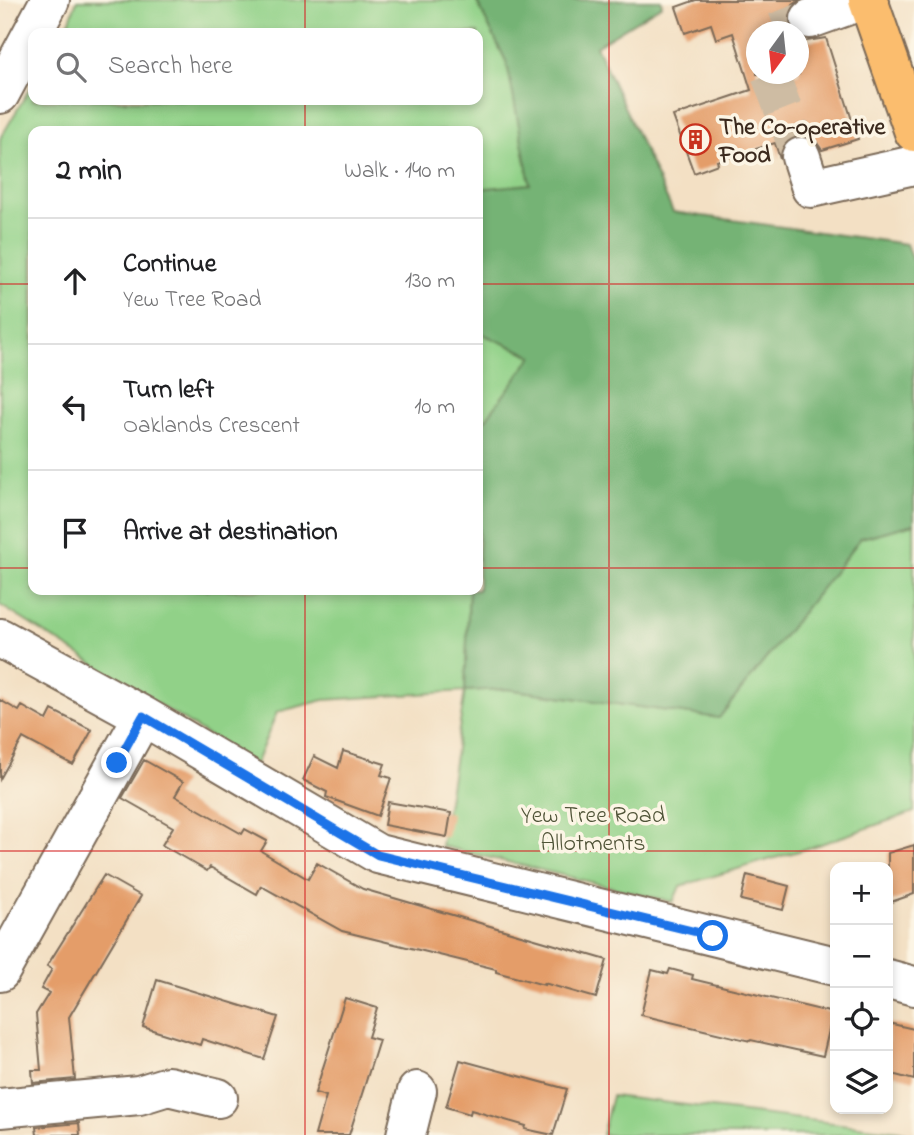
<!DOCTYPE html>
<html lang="en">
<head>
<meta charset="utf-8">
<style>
  :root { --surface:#fff; --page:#f6f6f6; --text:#202124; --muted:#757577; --line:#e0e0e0 }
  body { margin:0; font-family:"Indie Flower",sans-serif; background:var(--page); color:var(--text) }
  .controls { position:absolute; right:21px; bottom:21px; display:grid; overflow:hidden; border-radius:14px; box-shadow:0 4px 10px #0003 }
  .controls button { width:63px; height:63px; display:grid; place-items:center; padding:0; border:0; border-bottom:2px solid var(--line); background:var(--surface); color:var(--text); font:35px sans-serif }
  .compass { position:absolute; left:746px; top:21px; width:63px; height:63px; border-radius:50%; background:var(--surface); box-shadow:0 4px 10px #0003; rotate:195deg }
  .stop { position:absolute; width:21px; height:21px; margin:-16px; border:5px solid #1a73e8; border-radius:50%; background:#fff }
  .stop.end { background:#1a73e8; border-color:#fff; box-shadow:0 2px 7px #0008 }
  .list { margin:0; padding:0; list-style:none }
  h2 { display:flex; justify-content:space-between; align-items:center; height:91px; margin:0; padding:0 28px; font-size:30px }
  h2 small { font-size:23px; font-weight:400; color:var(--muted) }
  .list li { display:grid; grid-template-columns:46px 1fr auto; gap:21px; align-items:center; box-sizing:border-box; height:126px; padding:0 28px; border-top:2px solid var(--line) }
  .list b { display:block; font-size:26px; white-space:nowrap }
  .list p { margin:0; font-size:23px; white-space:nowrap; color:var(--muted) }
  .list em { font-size:23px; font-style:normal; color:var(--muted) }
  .icon { flex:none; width:38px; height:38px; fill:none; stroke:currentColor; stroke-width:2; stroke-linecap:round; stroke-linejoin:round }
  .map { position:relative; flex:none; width:914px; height:1135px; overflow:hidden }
  .search { position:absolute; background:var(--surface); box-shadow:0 4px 10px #0003; left:28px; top:28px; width:455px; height:77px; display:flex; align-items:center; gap:18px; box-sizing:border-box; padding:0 24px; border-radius:14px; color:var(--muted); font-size:26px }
  .panel { position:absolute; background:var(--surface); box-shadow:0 4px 10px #0003; left:28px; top:126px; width:455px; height:469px; border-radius:14px }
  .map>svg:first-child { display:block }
  .green { fill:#91d188; stroke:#667e53; stroke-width:2 }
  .forest { fill:#74b374; stroke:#586e49; stroke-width:2 }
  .building { fill:#e49d69 }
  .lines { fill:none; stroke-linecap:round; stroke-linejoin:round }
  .minor-tunnel { stroke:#cebca3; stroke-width:38; stroke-dasharray:38 19; stroke-linecap:butt }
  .minor-casing { stroke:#7b6a58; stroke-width:42 }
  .highway-casing { stroke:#7b6a58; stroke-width:42 }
  .minor { stroke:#fff; stroke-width:38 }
  .highway { stroke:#fbbd6e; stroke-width:38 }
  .route { stroke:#1a73e8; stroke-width:9 }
  .grid { fill:none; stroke:#d62828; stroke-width:2; stroke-opacity:0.55 }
  .labels { text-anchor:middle; stroke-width:7; stroke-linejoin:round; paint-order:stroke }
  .poi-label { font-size:24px; font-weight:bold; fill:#3b2a1e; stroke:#fcf5e5; text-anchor:start }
  .park-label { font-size:24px; fill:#505438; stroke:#fcf5e5 }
</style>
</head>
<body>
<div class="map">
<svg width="914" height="1135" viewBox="0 0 914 1135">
  <rect width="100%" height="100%" fill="#fcf5e5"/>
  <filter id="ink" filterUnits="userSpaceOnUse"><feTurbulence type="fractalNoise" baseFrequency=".0143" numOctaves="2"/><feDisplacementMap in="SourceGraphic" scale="14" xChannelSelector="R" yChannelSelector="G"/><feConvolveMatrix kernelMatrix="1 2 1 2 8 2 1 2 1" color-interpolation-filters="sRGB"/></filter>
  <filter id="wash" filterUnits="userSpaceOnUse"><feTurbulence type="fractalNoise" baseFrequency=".00686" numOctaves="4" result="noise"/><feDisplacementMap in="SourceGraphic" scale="28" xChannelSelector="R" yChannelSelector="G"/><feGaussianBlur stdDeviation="1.57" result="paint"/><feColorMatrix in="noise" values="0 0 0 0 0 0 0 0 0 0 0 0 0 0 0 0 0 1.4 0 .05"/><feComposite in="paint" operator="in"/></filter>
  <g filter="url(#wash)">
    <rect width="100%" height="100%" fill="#f3e0c4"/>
    <path class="green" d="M77,0h399l31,63 24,122 -53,4v-58h-445v459h436l-4,101 42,-2 212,29 142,-180 53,-14v288l-102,35 -132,39 -7,16 -232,-56 24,-155 -141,9 -47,12 -22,53 -255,-160v-466l33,-56v17h445v-67h-415l7,-13z
      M478,332l55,24 -54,72 -1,12z
      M612,1096l287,35 15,4h-312z"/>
    <path class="forest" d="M476,0h185l1,5 -66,41 77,166 233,32 8,21v259l-53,14 -142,180 -212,-29 -42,2 4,-101h9l1,-162 54,-72 -55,-24v-143l52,-5 -23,-121z"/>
    <g id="blocks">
      <path class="building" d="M696,0h104l-7,5 -4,9v12l4,6h-36v42h42v-37l8,4 19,-3 32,101 -36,11 -7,-10 -9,-4h-11l-11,7 -4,9v7l-5,-16 -58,18 1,3 -24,9 -21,-57 78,-26 -18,-57 -17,6 -5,-15 -26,9 -9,-26z
        M0,700l19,11 3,-5 25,14 5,-10 40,20 -19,35 -50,-27 -23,41z
        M343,751l42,13 -4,11 10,3 -13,38 -52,-19 1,-5 -24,-12 11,-24 24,12z
        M144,760l39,22 -8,14 67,38 3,-5 22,12 -6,10 47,28 9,-16 46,26 244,71 -11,38 -52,-15v2l-48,-13v-3l-154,-38 -81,-45 -4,8 -47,-27 -3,4 -45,-26 11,-18 -51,-29z
        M388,802l63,11 -4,24 -63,-12z
        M914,845v49l-26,9v-50z
        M104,875l37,21 -72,121 6,62 -42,4 -1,-13h9l-5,-56 13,-21 -8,-4 11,-20 -5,-3z
        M747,875l42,11 -6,24 -42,-10z
        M670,969l23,6 -1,4 141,34 -10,43 -72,-16 -1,1 -109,-26 11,-45 16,4z
        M157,980l121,37 -14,42 -62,-20 -2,6 -57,-18z
        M345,998l32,10 -9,29 11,3 -30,95h-34l11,-39 -11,-3z
        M888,1023l26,6v51l-26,-7z
        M460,1060l107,29 -14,46 -28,-6 1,-3 -55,-16 -1,4 -24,-7z
        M79,1123l1,12h-43l-1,-8z"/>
    </g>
  </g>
  <g filter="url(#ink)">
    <use href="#blocks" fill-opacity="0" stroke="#7b6a58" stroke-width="2"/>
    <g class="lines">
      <path class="minor-tunnel" d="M776,32l34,-13
        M770,74l31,83"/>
      <defs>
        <path id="minor" d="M810,19l53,-19
          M0,94l50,-94
          M801,157l10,31 103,-23
          M0,638l143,78 235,138 457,112
          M0,972l143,-256
          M888,979l26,7
          M0,1108l139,-13 29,-9 50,12
          M406,1135l11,-44"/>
        <path id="highway" d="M868,0l46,132"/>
      </defs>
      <use href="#minor" class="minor-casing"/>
      <use href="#highway" class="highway-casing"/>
      <use href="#minor" class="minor"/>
      <use href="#highway" class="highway"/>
    </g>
  </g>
  <g class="lines" filter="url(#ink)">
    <path class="route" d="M117,763l26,-47 235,139 335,81"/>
  </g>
  <path class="grid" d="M305,0v33M609,0v1135M305,100v31M0,284h33M478,284h436M0,568h33M478,568h436M305,590v545M0,851h914"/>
  <defs>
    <symbol id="building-ring" viewBox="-11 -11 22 22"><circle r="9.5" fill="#fcf5e5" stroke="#c8321e" stroke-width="1.5"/><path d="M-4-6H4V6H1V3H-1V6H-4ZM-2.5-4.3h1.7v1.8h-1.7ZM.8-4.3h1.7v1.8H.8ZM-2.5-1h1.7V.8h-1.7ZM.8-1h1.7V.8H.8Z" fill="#c8321e"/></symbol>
  </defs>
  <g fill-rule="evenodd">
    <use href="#building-ring" x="678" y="122" width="35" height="35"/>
  </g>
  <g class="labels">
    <g class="poi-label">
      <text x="719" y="134">The Co-operative<tspan x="719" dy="28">Food</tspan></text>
    </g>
    <g class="park-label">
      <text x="593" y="822">Yew Tree Road<tspan x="593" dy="28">Allotments</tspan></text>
    </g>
  </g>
</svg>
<div class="controls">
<button>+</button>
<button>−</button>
<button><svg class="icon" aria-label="locate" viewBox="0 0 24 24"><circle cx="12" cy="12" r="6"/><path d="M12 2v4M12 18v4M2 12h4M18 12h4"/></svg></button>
<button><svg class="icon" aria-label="layers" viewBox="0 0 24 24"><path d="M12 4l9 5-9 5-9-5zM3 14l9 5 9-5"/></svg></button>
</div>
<svg class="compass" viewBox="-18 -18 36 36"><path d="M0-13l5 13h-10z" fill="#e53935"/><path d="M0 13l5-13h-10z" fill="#757577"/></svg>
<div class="stop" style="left:713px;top:936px"></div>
<div class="stop end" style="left:117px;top:763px"></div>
<div class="search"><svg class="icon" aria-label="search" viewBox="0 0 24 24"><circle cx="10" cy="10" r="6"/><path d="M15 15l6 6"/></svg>Search here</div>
<section class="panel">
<h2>2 min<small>Walk · 140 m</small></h2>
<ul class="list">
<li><svg class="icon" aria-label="ahead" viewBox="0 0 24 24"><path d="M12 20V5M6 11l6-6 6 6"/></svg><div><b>Continue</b><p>Yew Tree Road</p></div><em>130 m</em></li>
<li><svg class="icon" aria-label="left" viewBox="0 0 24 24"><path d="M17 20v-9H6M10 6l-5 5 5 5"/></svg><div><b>Turn left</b><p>Oaklands Crescent</p></div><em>10 m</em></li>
<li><svg class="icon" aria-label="arrive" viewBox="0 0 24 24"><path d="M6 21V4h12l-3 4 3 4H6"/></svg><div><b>Arrive at destination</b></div></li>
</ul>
</section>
</div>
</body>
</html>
